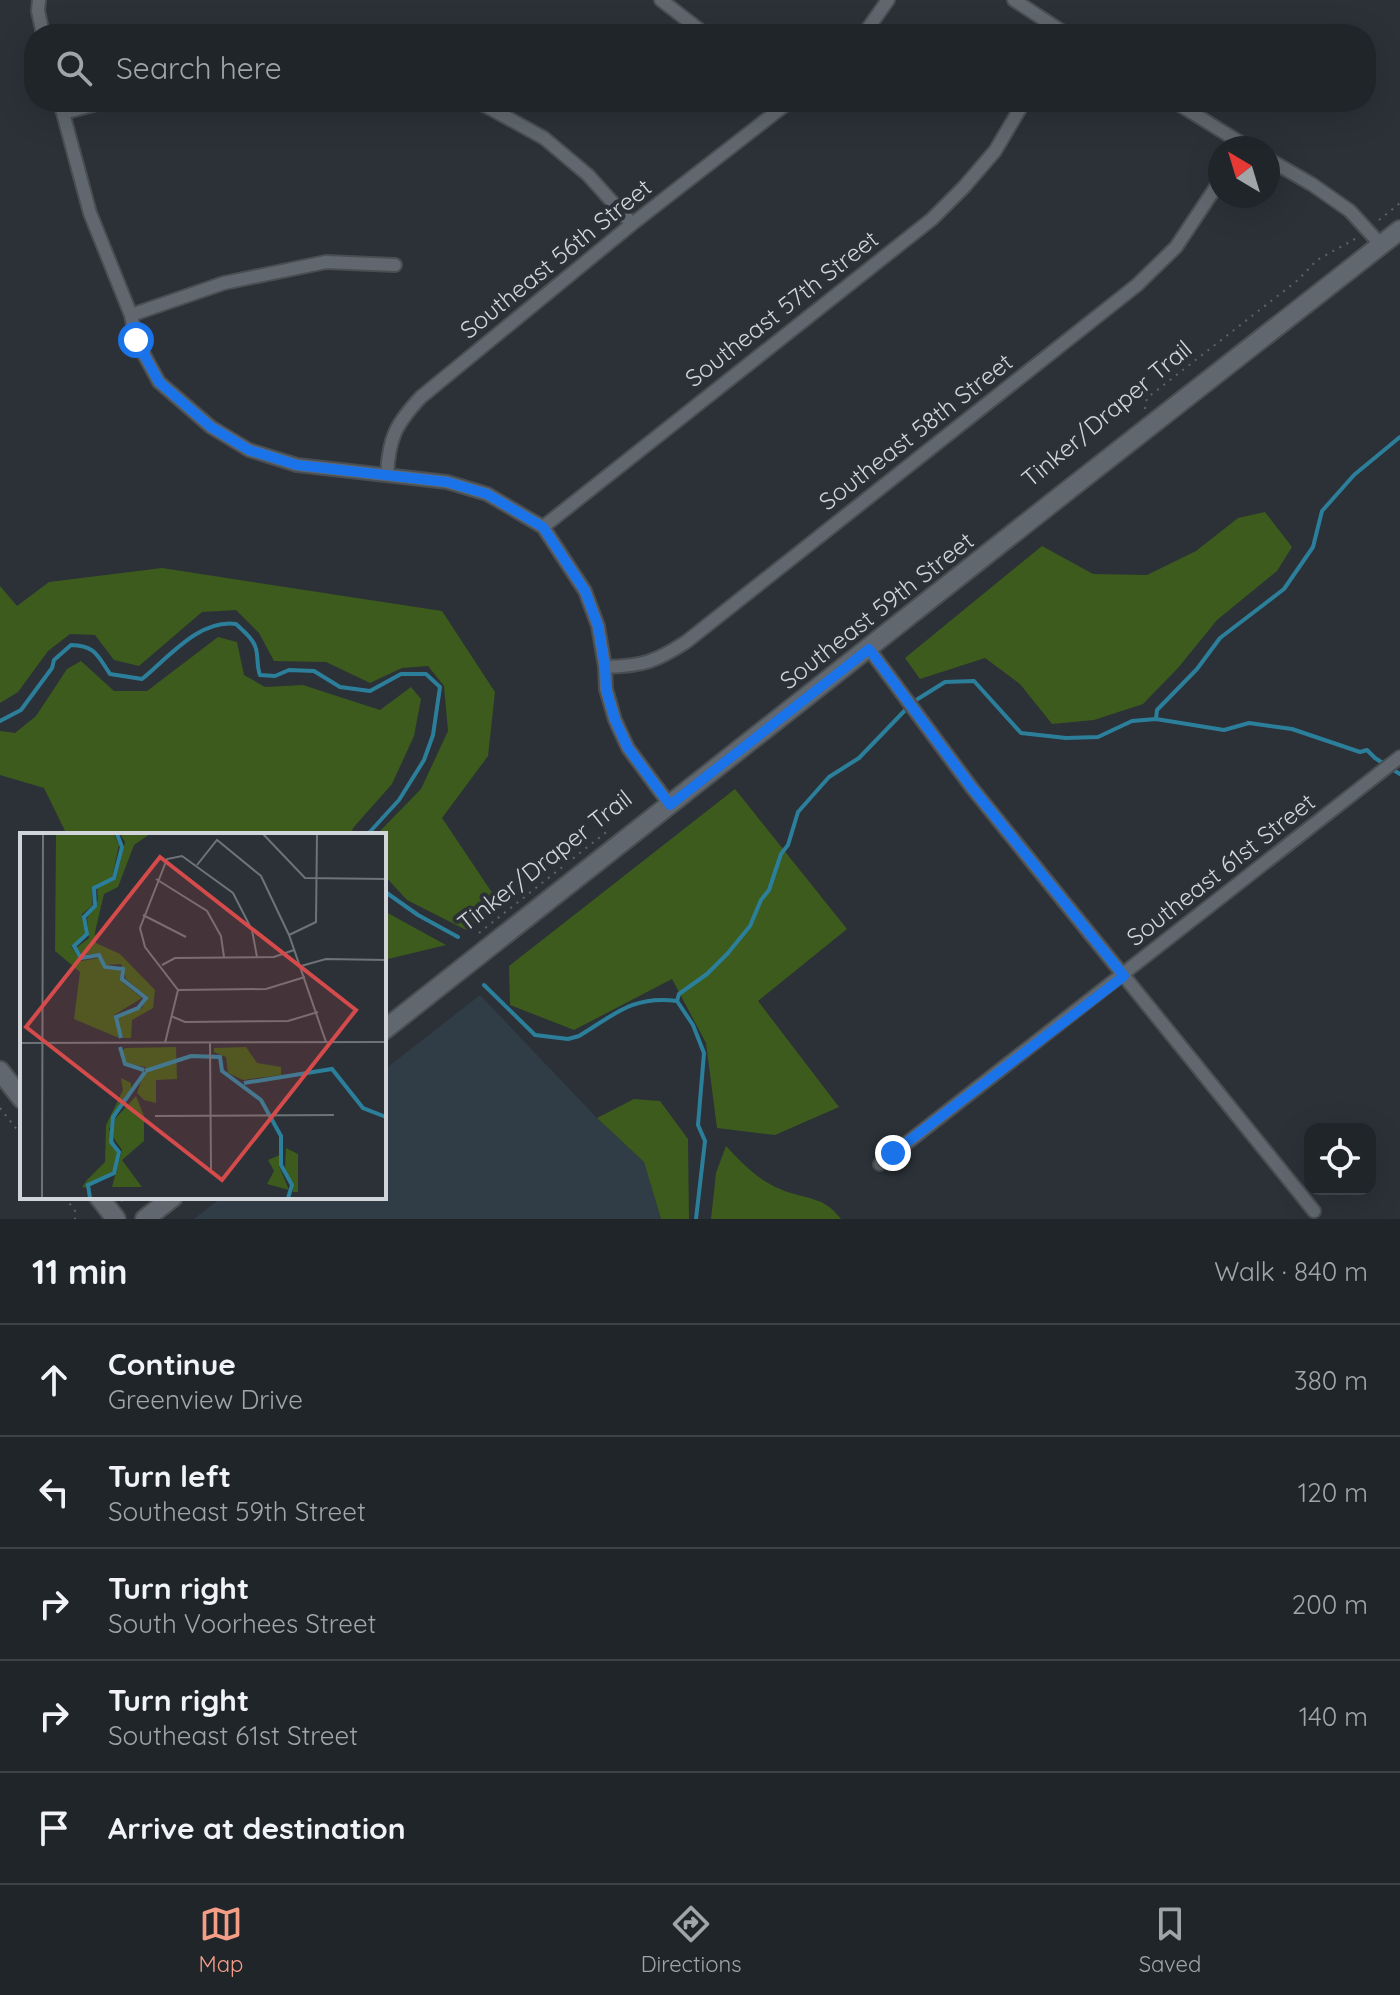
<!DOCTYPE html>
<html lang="en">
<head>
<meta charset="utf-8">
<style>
  :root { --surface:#202529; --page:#282d31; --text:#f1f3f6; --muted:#a2a5a8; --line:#3d4246; --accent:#f49e88 }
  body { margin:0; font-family:Quicksand,sans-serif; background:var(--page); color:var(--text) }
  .controls { position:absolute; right:24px; bottom:24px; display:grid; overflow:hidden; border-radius:16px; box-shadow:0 8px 32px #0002 }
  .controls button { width:72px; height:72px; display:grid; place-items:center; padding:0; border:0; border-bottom:2px solid var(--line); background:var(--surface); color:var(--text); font:40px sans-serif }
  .compass { position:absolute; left:1208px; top:136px; width:72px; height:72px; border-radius:50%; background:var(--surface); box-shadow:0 8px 32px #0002; rotate:322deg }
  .stop { position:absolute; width:24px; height:24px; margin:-18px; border:6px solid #1a73e8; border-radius:50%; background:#fff }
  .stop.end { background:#1a73e8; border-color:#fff; box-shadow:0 2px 8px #0008 }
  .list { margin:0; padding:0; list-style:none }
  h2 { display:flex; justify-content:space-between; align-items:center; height:104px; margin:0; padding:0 32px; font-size:34px }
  h2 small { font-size:26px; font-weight:400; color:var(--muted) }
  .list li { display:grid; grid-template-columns:52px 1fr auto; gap:24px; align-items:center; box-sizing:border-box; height:112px; padding:0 32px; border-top:2px solid var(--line) }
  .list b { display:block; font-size:30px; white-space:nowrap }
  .list p { margin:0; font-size:26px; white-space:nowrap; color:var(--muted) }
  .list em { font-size:26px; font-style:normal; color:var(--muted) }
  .icon { flex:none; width:44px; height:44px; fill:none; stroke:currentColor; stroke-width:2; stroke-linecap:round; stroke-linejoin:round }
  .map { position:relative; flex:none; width:1400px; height:1219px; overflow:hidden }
  .search { position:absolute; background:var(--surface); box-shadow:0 8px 32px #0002; left:24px; right:24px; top:24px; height:88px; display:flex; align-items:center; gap:20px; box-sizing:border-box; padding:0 28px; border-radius:32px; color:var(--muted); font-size:30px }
  .sheet { height:664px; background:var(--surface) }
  nav { display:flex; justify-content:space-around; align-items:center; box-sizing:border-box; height:112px; border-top:2px solid var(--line); background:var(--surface); font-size:22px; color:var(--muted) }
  nav a { display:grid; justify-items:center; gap:4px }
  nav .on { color:var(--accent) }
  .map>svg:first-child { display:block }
  .built { fill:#303c46 }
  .green { fill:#3c5b1c }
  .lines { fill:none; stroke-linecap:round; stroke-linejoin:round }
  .stream { stroke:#2c7f9b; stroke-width:4 }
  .minor-casing { stroke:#484e52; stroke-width:16 }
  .secondary-casing { stroke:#484e52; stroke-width:22 }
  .path { stroke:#5f6469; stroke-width:2; stroke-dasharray:2 6; stroke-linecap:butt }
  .minor { stroke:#60676e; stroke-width:12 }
  .secondary { stroke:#60676e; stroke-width:18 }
  .route { stroke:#1a73e8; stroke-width:10 }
  .labels { text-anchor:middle; stroke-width:8; stroke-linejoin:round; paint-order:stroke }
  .street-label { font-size:24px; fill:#d1d5d9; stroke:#2b3137 }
  .inset-river { fill:none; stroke:#2c7f9b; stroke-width:4 }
  .inset-road { fill:none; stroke:#6d7378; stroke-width:2 }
  .view { fill:#d54b4b; fill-opacity:0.15; stroke:#d54b4b; stroke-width:4 }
  .inset-edge { fill:none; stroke:#d1d5d9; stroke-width:4 }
</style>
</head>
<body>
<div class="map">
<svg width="1400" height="1219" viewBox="0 0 1400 1219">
  <rect width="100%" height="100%" fill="#2b3137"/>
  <path class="built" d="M480,995l117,123 47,44 17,57h-467l28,-22h162v-127z"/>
  <path class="green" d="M1265,512l27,35 -15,24 -60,49 -39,48 -35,36 -49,16 -42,4 -32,-40 -35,-26 -65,21 -15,-21 137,-112 51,28 54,1 49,-24 42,-33z
    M162,568l280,43 53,81 -7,64 -46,62 57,85 -33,27 -59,-30 -23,-25v-40h-5l1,-4 41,-42 27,-58 -4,-45 -16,-20 -26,2 -32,15 -44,-21 -52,-1 -15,-28 -23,-23 -34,2 -63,54 -25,-6 -19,-25 -25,-1 -22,17 -30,41 -18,11v-117l17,20 32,-24z
    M218,637l19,5 7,33 21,12 38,-2 77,25 31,-23 10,12 -7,37 -22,48 -39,44 -2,7h-284l-23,-47 -44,-13v-44l15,2 21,-17 31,-47 14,-8 33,30h33z
    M735,789l112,140 -89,72 81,106 -64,28 -58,-7 -11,-85 -34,-64 -98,51 -64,-25 -1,-39z
    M384,911l62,34 -62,15z
    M634,1099l26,2 28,38 1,80h-28l-17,-57 -47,-44z
    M726,1146c16,17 32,34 54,43 26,11 43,6 61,30h-130l5,-46z"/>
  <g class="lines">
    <path class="stream" d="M1156,719l1,-9 40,-41 23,-31 64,-49 29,-42 9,-36 32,-36 46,-38
      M0,721l21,-11 31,-42 2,-8 17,-15c25,1 26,10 39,29l32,5c26,-21 57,-60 94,-55 6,6 16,13 19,22 4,9 1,19 5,29l15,1 14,-6 25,1 26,16 30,4 31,-17h25l14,13 -7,48 -9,25 -25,40 -32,35
      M384,891l34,24 40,22
      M484,985l51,50 33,4 11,-3c35,-21 54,-41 98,-35l16,24 11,28 -6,72 7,16 -9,78
      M677,1001l2,-7 28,-20 21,-21 22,-27 11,-26 8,-10 12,-36 7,-9 10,-33 31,-35 30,-19 54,-56 32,-20 29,-1 47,52 45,5 32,-1 34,-16 24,-2 68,11 25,-7 43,6 68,23 7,-2 8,8 25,16"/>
    <defs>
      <path id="minor" d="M39,0l-1,11 5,23
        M661,0l44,34
        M1014,0l52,34
        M864,34l24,-34
        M60,102l30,111 41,102 5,25 23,42 52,45 38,23 48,15 150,17 40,12 56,33 42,64 13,35 7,41 1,22 9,31 13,28 42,57
        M473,102l11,3 60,33 44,37 44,49
        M1175,102l74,46
        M63,113l41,-11
        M1268,159l45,26 37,26 31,34
        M131,315l93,-32 102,-21 69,3
        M387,474c2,-37 9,-50 34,-77l211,-173 157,-122
        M543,527l389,-308 32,-32 31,-36 29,-49
        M869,649l103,139 342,423
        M605,667c38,-1 50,-5 81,-25l451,-357 39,-38 44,-66
        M880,1164l520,-407"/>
      <path id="secondary" d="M384,1030c339,-267 676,-535 1016,-800
        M0,1071l22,28
        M99,1197l17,22
        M145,1219l28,-22"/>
    </defs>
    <use href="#minor" class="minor-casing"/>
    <use href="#secondary" class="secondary-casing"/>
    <path class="path" d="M1379,220l21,-17
      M1145,409l2,-11 151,-118 19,-20 38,-21
      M479,933l130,-103
      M0,1108l22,28
      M65,1197l10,14v8
      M121,1201l7,-4"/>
    <use href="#minor" class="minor"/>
    <use href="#secondary" class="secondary"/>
  </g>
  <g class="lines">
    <path class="route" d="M136,340l23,42 52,45 38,23 48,15 150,17 40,12 56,33 42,64 13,35 7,41 1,22 9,31 13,28 42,57 199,-156 103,139 152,188 -231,177"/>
  </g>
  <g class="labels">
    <g class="street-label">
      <text transform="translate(556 259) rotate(-39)" y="8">Southeast 56th Street</text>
      <text transform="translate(782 309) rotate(-38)" y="8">Southeast 57th Street</text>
      <text transform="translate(1107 414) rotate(-40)" y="8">Tinker/Draper Trail</text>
      <text transform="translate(916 432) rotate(-38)" y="8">Southeast 58th Street</text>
      <text transform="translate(877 611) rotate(-38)" y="8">Southeast 59th Street</text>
      <text transform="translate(545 861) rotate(-38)" y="8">Tinker/Draper Trail</text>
      <text transform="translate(1221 870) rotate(-38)" y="8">Southeast 61st Street</text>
    </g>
  </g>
  <g transform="translate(20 833)">
    <rect width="366" height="366" fill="#2b3137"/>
    <path d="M36,1h58l5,11 -7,33 -20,10v18l-10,8 3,20 -14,12 10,15 18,-3 5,11 16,1 2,12 20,16 -28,17 5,23 -45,-19 6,-47 -25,-21zM100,1h30l-16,11 -16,42 -14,7 -9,38 1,11 24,11 35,36 -2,18 -21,12 -1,18h-8l-6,-21 25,-9 5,-11 -21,-18 -5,-15 -15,1 -6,-12 -18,2 -6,-7 13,-10 -2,-20 11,-18 -1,-12 19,-9 9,-37zM156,214l1,32 -21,1v23l-12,-3 -7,-7 9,-26 -19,-3 -6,-11 4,-5zM226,214l11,16 24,4v8l-38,5 -15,-7 -2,-16 -12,-5v-4zM101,245l10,5v8l-22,38 9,22 -5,20 -26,17 -5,-1 5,-7 18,-18 1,-37 17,-35zM116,263l8,20v25l-22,19 20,27h-30l10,-37 -9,-13 2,-18zM266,315l12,6v38h-5l-8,-25zM262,321l-3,12 10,24 -22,-6 7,-13 -6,-11z" fill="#3c5b1c"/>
    <path class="inset-river" d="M97,1l5,13 -8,31 -20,10 1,18 -11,11 3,17 -13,12 7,12 18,-3 6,12 18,2 -1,10 24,19 -8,10 -22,9 5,21M100,214l5,17 19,6M125,238l46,-15 29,1 2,14 39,29 20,36v29l11,20 -4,13M224,250l88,-14 31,39 23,9M70,365l-2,-13 26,-12 5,-21 -8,-10 2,-25 32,-45"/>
    <path class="inset-road" d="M243,1l42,44 81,1M177,32l20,-25 44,36 28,59 37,107M136,46l51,32 14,25 3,21M123,82l43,22M269,102l27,-13 1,-88M0,121l1,-120M142,132l13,-7 99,-1 20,-7M281,133l25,-7 60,1M158,157l88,-1 39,-12M151,183l14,6 103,-1 30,-9M190,209l1,128M0,210l366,-1M145,210l13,-53 -33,-43 -5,-19 27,-69 15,-3 51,37 19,37 5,27M135,283l179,-1M22,365l1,-364"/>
    <path class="view" d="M140,24l196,153 -134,170 -196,-153z"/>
    <rect width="366" height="366" class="inset-edge"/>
  </g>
</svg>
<div class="controls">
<button><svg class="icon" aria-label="locate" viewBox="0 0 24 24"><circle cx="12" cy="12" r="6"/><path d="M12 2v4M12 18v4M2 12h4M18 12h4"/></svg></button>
</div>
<svg class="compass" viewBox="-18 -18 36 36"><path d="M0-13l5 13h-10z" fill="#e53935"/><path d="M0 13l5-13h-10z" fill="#a2a5a8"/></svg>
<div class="stop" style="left:136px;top:340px"></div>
<div class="stop end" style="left:893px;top:1153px"></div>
<div class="search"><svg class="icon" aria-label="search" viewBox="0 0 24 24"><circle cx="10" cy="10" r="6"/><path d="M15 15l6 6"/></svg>Search here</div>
</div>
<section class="sheet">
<h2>11 min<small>Walk · 840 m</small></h2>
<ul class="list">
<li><svg class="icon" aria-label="ahead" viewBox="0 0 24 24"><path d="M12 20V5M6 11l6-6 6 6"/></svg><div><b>Continue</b><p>Greenview Drive</p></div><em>380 m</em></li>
<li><svg class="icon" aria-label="left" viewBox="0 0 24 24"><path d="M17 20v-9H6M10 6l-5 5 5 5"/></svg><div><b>Turn left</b><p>Southeast 59th Street</p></div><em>120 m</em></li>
<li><svg class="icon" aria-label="right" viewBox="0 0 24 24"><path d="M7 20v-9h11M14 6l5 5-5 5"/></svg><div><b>Turn right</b><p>South Voorhees Street</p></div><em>200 m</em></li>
<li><svg class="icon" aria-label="right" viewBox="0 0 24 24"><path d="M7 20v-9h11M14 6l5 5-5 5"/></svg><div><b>Turn right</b><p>Southeast 61st Street</p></div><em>140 m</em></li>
<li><svg class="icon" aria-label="arrive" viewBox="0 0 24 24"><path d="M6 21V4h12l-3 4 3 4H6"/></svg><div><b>Arrive at destination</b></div></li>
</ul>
</section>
<nav>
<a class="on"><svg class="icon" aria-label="map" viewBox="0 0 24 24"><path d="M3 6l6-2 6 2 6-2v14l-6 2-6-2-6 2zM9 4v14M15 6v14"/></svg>Map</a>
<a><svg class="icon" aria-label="directions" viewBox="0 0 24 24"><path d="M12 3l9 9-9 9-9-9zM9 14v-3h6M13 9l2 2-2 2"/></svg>Directions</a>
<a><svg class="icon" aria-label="saved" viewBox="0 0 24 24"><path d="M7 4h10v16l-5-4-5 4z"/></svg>Saved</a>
</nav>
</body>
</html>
